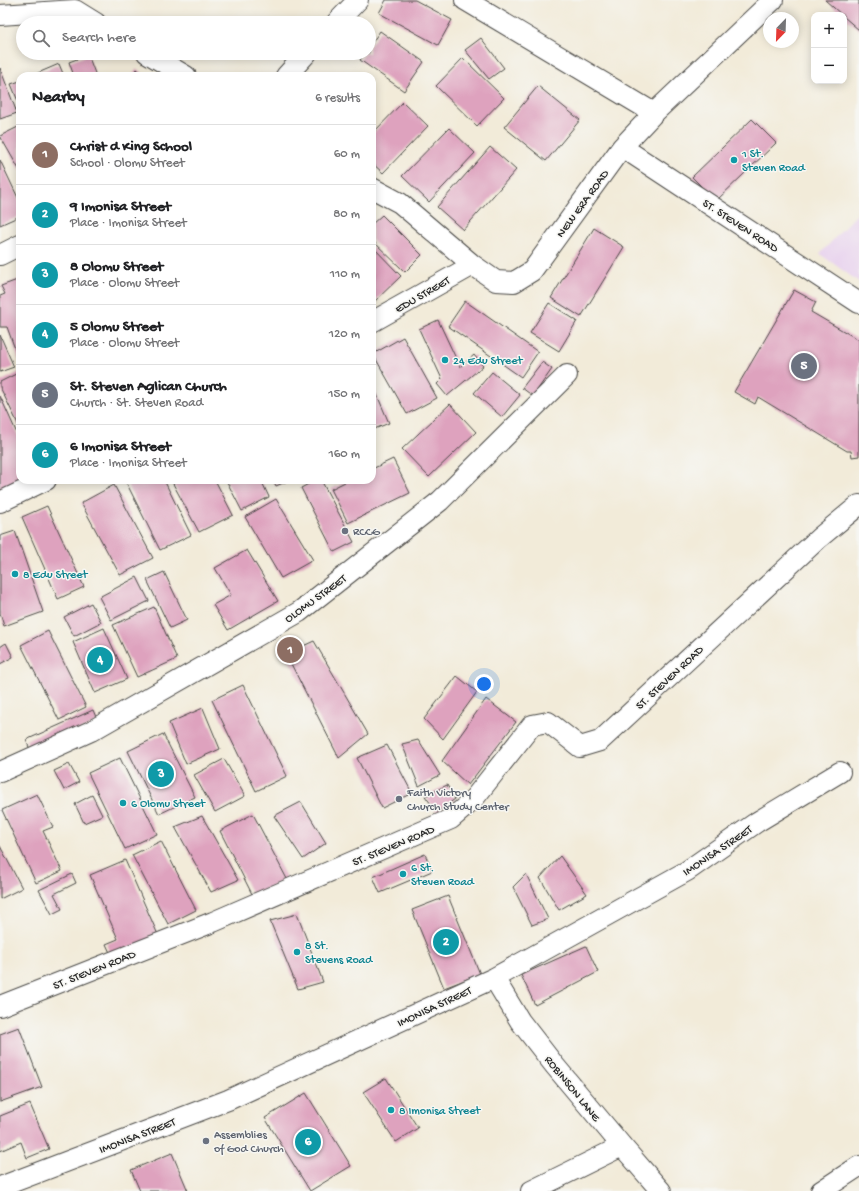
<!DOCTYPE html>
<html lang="en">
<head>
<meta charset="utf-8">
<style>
  :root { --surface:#fff; --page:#f6f6f6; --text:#202124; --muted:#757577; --line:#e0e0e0; --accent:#c8321e }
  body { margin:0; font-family:"Gochi Hand",sans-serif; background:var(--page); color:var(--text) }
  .controls { position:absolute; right:12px; top:12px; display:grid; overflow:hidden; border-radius:8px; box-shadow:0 2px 10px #0003 }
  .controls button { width:36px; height:36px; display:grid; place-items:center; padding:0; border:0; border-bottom:1px solid var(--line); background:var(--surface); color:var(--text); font:20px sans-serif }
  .compass { position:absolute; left:763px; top:12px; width:36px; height:36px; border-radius:50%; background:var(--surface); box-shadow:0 2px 10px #0003; rotate:203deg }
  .you { position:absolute; left:484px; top:684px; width:14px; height:14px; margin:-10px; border:3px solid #fff; border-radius:50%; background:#1a73e8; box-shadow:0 0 0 6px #1a73e833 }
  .badge { display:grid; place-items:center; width:26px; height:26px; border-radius:50%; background:var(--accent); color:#fff; font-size:13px; font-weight:700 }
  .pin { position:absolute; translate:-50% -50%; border:2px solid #fff; box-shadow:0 1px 4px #0006 }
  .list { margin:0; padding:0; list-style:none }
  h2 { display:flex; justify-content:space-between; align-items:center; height:52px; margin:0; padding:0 16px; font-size:17px }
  h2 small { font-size:13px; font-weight:400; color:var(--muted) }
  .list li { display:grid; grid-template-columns:26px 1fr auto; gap:12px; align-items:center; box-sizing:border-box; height:60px; padding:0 16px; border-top:1px solid var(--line) }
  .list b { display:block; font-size:15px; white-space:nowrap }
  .list p { margin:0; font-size:13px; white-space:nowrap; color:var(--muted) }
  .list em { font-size:13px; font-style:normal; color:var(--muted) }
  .icon { flex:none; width:22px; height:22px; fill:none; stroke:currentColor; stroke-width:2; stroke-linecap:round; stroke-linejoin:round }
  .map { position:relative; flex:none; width:859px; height:1191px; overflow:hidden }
  .search { position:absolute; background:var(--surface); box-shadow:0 2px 10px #0003; left:16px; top:16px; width:360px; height:44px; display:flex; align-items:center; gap:10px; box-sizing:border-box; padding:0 14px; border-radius:22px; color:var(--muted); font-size:15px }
  .panel { position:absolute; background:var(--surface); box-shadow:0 2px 10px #0003; left:16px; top:72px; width:360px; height:412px; border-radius:12px }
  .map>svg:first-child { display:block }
  .built { fill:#e8d2ee }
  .building { fill:#dea2be }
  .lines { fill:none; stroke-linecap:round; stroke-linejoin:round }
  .street-casing { stroke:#494845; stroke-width:22 }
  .street { stroke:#fff; stroke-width:20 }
  .culture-dot { fill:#0f9aa8; stroke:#f6f6f2; stroke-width:1.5 }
  .worship-dot { fill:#6b7280; stroke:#f6f6f2; stroke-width:1.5 }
  .labels { text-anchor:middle; stroke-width:3; stroke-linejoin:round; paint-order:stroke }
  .culture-label { font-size:12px; fill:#0d838f; stroke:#f6f6f2; text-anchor:start }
  .street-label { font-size:12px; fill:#2b2b2b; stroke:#f6f6f2 }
  .worship-label { font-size:12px; fill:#5b616d; stroke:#f6f6f2; text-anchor:start }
</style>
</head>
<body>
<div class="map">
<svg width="859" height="1191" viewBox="0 0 859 1191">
  <rect width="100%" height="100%" fill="#f6f6f2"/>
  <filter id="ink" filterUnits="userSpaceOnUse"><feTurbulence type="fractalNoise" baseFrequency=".025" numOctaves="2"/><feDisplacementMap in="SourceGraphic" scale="8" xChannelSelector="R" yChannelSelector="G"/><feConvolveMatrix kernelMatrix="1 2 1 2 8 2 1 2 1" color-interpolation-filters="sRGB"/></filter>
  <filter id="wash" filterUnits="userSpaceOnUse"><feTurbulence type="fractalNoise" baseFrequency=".012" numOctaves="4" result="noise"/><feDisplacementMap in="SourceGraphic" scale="16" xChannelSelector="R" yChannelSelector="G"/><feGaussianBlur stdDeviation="0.9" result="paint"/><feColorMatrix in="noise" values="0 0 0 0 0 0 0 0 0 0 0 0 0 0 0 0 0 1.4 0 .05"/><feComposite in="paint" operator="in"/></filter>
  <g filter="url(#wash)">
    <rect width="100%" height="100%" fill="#f2ebd9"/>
    <path class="built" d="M859,212v70l-39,-28z"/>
    <g id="blocks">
      <path class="building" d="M386,0h29l37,20 -14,25 -59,-32z
        M825,0h34v30l-15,-13v-2h-2z
        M380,31l44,31 -20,29 -44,-31 5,-7h4v-6z
        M481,38l23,30 -15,11 -24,-29z
        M88,55l8,21h-22l-5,-14z
        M463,58l41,40 -27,28 -41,-40z
        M59,64l5,12h-33z
        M0,68l17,45 -17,6z
        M137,69l8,7h-13z
        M20,81v25l-9,-22z
        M538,86l42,34 -34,41 -42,-34z
        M403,102l25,24 -45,47 -11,-10v-29z
        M752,119l24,24 -60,58 -24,-24z
        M20,126v45l-20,-35z
        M449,128l26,25 -46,49 -27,-26z
        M490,147l26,23 -53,60 -26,-23z
        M0,160l20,42v14l-20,9z
        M382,215l40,40 -17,17 -33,-32v-16z
        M594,228l30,19 -43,70 -30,-19z
        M372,246l29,30 -27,26 -2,-2z
        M20,279v81h-1l-12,-33h-7v-31l5,-2 -4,-8z
        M794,290l22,12 -5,10 48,28v116l-7,1 -1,-6h-4l-89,-54 -3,7 -21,-12z
        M465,301l73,51 -17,25 -73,-51z
        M549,303l28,18 -18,30 -29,-18z
        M438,320l22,47 14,-12 9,11 -36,30 -10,-12 5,-5 -23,-50z
        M0,335l14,32 -14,5z
        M403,337l34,61 -30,16 -34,-60z
        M542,362l10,7 -19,27 -11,-8z
        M20,372v56l-20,-41v-5z
        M492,372l28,23 -18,22 -28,-24z
        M372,383l17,40 -17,7z
        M0,396l20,44v40h11l-31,13z
        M450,404l26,28 -47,45 -27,-28z
        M393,459l17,34 -62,30 -17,-34 18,-9h23v-11z
        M125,480h39l27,55 -31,15z
        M171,480h44l18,35 -34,17z
        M226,480h35l8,17 -27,14z
        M273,480h17l-14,6z
        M316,480h5l33,62 -20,10 -33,-64z
        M114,485l39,73 -33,17 -39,-72z
        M276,499l37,61 -32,18 -36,-61z
        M47,506l37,81 -26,12 -36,-82z
        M15,531l28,81 -39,14 -4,-13v-77z
        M247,550l31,51 -50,29 -15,-25 18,-10 -16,-27z
        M164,572l23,48 -17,8 -23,-48z
        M137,577l12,24 -38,19 -12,-23z
        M91,603l10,19 -27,14 -10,-19z
        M154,607l23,52 -40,18 -24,-52z
        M104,628l23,51 -32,14 -22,-51z
        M48,631l38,76 -27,13 -38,-75z
        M314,641l54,93 -29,24 -53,-104z
        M6,643l7,14 -13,7v-17z
        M457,676l20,16 -34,47 -19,-20z
        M243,685l44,91 -31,15 -44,-91z
        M486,699l30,23 -48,63 -26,-24z
        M203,708l17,41 -34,15 -17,-41z
        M93,710l5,12 -67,30 -5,-12z
        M163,734l32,63 -36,17 -31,-63z
        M418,740l22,35 -21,11 -17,-42z
        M387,745l25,48 -30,15 -25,-50z
        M120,758l37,76 -32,15 -37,-76z
        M224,759l21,37 -30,16 -21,-37z
        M69,764l10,18 -15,8 -10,-19z
        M447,785l8,14 -18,13 -12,-16z
        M37,794l16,33 -10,4 19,40 -26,12 -34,-73z
        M92,795l10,20 -18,8 -9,-19z
        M301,802l25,41 -23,16 -29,-43z
        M253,814l34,65 -34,17 -33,-65z
        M202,816l36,64 -27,12 -36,-65z
        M161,841l35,69 -28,14 -36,-69z
        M0,846l22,42 -22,11z
        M425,854l7,17 -52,22 -7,-16z
        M560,856l27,38 -28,16 -19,-32z
        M125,860l34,77 -47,20 -6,-13 12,-5 -28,-64z
        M72,874l4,9 -22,11 8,15 -10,5 -13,-24z
        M526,874l22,45 -16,6 -19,-38z
        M448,896l32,78 -36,14 -32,-78z
        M297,914l26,68 -25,7 -28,-68z
        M586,946l12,26 -63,33 -14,-30z
        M19,1027l23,60 -42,15v-68z
        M386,1078l32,50 -22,14 -33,-50z
        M306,1093l45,73 -41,25 -45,-73z
        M30,1104l19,45 -22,9 -6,-16 -21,9v-35z
        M172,1153l16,38h-48l-9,-21z"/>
    </g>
  </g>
  <g filter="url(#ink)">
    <use href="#blocks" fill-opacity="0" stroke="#494845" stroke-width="1"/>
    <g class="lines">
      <defs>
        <path id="street" d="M465,0l189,113
          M0,15l75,-5 21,13
          M336,23l22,-23
          M147,53l39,23
          M286,76l21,-23
          M622,147l237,156
          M372,188l28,15 73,62 23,16 18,1 18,-11 90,-124 32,-34 119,-113
          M0,255l20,-10
          M372,322l101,-57
          M0,502l46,-22
          M0,772l91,-41 208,-119 141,-111 127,-126
          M494,978l26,43 35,45 67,80 39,45
          M0,1006l213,-84 238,-103 21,-18 60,-76 16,-3 32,25 20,-6 219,-203 40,-33
          M0,1187l228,-87 266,-122 193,-107 70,-49 83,-50
          M531,1191l91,-45
          M821,1191l38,-25"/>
      </defs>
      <use href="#street" class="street-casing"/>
      <use href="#street" class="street"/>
    </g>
  </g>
  <g class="culture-dot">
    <circle cx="734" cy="160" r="4"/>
    <circle cx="445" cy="360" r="4"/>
    <circle cx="15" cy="574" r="4"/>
    <circle cx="123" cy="803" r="4"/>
    <circle cx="403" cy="874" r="4"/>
    <circle cx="297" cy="952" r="4"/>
    <circle cx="391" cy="1110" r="4"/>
  </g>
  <g class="worship-dot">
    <circle cx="345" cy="531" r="4"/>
    <circle cx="399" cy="799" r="4"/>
    <circle cx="206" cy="1141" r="4"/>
  </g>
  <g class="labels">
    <g class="culture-label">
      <text x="742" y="157">1 St.<tspan x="742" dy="14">Steven Road</tspan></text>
      <text x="453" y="364">24 Edu Street</text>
      <text x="23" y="578">8 Edu Street</text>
      <text x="131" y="807">6 Olomu Street</text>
      <text x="411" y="871">6 St.<tspan x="411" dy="14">Steven Road</tspan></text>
      <text x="305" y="949">8 St.<tspan x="305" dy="14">Stevens Road</tspan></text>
      <text x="399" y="1114">8 Imonisa Street</text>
    </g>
    <g class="street-label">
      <text transform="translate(582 203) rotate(-54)" y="4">NEW ERA ROAD</text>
      <text transform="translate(741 225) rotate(33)" y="4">ST. STEVEN ROAD</text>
      <text transform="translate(422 294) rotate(-30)" y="4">EDU STREET</text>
      <text transform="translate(315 598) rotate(-36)" y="4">OLOMU STREET</text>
      <text transform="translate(669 677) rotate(-43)" y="4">ST. STEVEN ROAD</text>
      <text transform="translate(393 845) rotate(-23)" y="4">ST. STEVEN ROAD</text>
      <text transform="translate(717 850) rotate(-34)" y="4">IMONISA STREET</text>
      <text transform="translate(94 969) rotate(-22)" y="4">ST. STEVEN ROAD</text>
      <text transform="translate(434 1006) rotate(-25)" y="4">IMONISA STREET</text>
      <text transform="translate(573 1088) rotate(51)" y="4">ROBINSON LANE</text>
      <text transform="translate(137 1135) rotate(-21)" y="4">IMONISA STREET</text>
    </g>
    <g class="worship-label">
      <text x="353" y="535">RCCG</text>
      <text x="407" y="796">Faith Victory<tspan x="407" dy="14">Church Study Center</tspan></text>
      <text x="214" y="1138">Assemblies<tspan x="214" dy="14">of God Church</tspan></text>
    </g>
  </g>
</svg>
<div class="controls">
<button>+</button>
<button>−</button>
</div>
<svg class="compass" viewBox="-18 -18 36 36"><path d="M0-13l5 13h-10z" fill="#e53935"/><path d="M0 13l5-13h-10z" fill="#757577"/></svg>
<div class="you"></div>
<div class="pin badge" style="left:290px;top:650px;background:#8d6e63">1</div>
<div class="pin badge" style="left:446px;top:942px;background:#0f9aa8">2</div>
<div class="pin badge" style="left:161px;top:774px;background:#0f9aa8">3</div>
<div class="pin badge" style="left:100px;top:660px;background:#0f9aa8">4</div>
<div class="pin badge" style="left:804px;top:366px;background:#6b7280">5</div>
<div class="pin badge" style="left:308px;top:1142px;background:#0f9aa8">6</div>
<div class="search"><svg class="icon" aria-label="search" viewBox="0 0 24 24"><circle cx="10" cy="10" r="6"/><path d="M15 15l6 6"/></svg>Search here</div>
<section class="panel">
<h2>Nearby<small>6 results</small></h2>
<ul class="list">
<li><span class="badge" style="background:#8d6e63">1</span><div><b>Christ d King School</b><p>School · Olomu Street</p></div><em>60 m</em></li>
<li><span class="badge" style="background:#0f9aa8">2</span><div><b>9 Imonisa Street</b><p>Place · Imonisa Street</p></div><em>80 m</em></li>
<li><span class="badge" style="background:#0f9aa8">3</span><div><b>8 Olomu Street</b><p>Place · Olomu Street</p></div><em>110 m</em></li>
<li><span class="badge" style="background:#0f9aa8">4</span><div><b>5 Olomu Street</b><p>Place · Olomu Street</p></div><em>120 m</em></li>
<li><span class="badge" style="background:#6b7280">5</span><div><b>St. Steven Aglican Church</b><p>Church · St. Steven Road</p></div><em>150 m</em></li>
<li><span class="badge" style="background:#0f9aa8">6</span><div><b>6 Imonisa Street</b><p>Place · Imonisa Street</p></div><em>160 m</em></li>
</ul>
</section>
</div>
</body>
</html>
